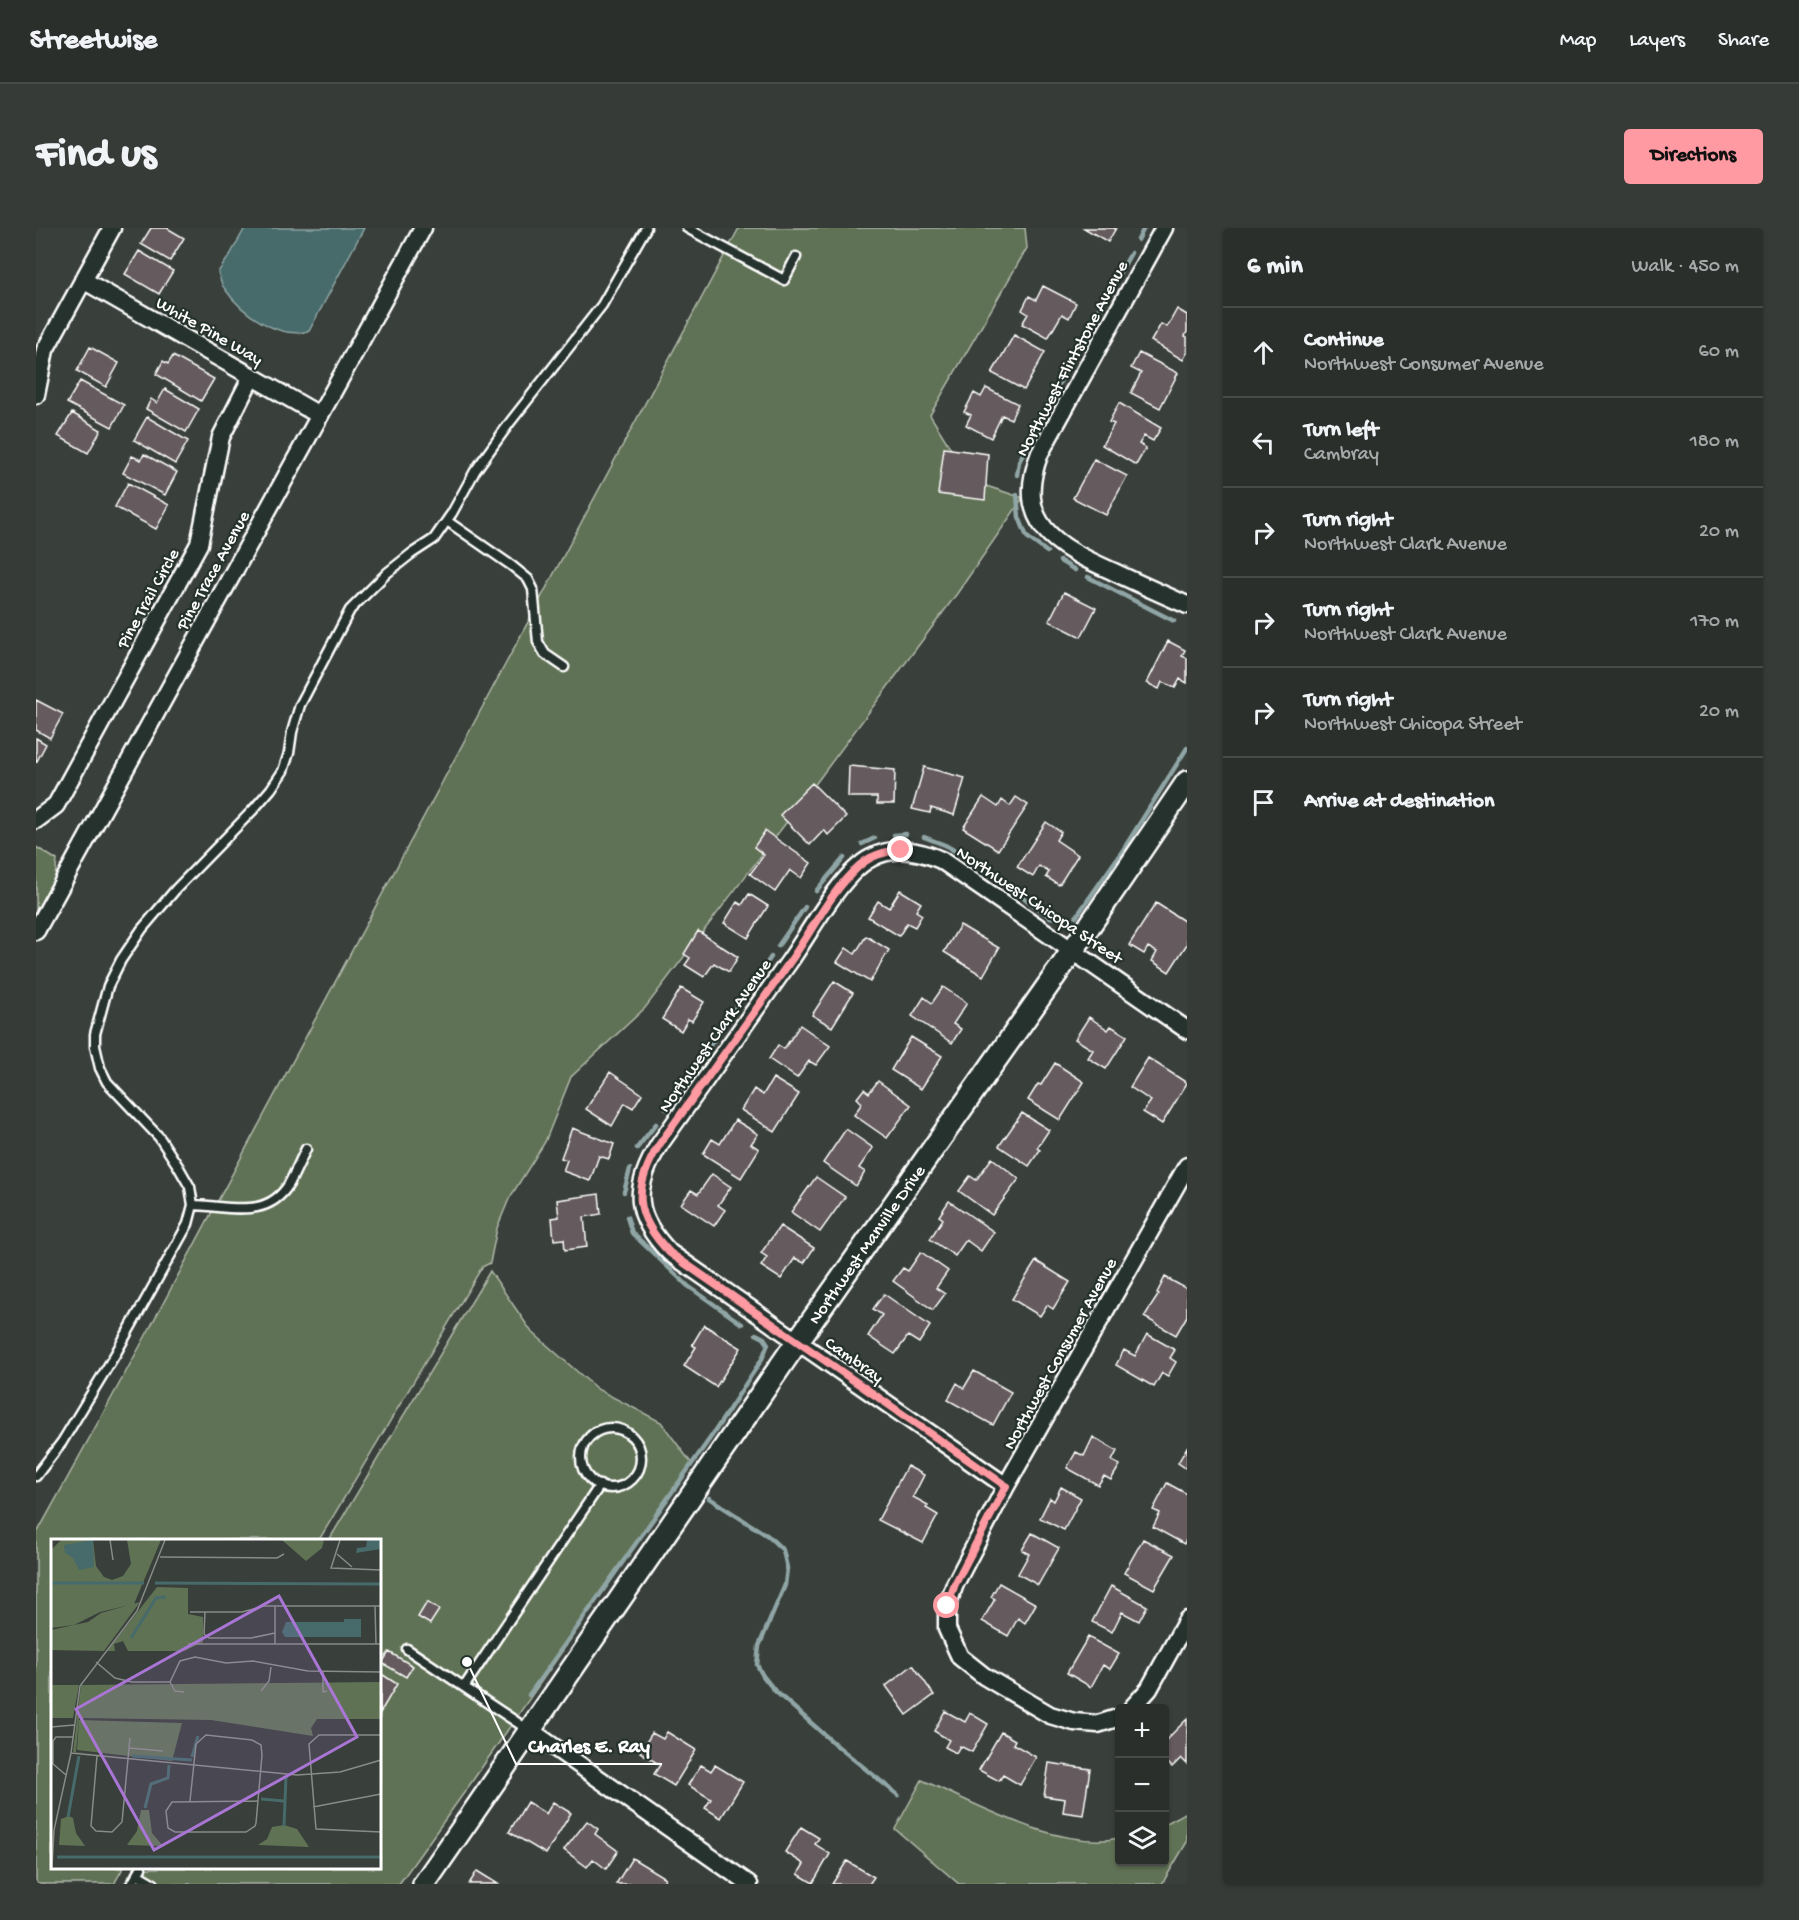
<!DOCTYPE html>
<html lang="en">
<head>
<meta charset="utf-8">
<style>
  :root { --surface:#2b2f2c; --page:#373b38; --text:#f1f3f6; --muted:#a6a9a9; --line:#474a48; --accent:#ff9aa2 }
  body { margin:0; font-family:"Gochi Hand",sans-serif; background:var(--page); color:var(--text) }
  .controls { position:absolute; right:18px; bottom:18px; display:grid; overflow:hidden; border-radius:6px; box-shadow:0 2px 4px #0004 }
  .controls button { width:54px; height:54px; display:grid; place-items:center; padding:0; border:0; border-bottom:2px solid var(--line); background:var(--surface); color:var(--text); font:30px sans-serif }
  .stop { position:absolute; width:18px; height:18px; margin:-14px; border:4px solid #ff9aa2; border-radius:50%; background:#fff }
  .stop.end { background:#ff9aa2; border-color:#fff; box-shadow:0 2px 6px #0008 }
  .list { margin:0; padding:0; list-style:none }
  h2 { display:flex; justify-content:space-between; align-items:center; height:78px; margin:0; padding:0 24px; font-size:26px }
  h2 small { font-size:20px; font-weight:400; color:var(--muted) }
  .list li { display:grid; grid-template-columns:39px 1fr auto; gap:18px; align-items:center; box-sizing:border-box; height:90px; padding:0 24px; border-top:2px solid var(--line) }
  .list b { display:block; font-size:22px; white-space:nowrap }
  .list p { margin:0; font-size:20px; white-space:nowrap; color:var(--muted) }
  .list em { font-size:20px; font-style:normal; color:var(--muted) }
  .icon { flex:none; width:33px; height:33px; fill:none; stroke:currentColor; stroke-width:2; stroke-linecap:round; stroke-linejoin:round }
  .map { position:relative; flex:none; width:1151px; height:1656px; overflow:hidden; border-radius:6px }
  header { display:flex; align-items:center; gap:36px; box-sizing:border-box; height:84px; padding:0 30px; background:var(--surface); border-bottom:2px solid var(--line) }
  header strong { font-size:28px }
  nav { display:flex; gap:33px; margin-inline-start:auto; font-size:21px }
  .intro { display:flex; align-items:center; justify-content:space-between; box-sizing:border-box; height:144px; padding:0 36px }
  h1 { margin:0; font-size:42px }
  .button { padding:15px 27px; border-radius:6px; background:var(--accent); color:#111; font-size:21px; font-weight:700 }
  main { display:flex; gap:36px; padding:0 36px }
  aside { flex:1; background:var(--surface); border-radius:6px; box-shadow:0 2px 4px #0004 }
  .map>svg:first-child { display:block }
  .green { fill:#607254; stroke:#b0b8aa; stroke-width:1.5 }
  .water { fill:#466b6a; stroke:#90a6a6; stroke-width:1.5 }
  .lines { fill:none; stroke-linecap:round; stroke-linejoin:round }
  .stream { stroke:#90a6a6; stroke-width:4.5 }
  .building { fill:#655a5d; stroke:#fff; stroke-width:1.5 }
  .service-casing { stroke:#fff; stroke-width:13 }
  .minor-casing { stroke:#fff; stroke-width:21 }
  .tertiary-casing { stroke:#fff; stroke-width:26 }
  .service { stroke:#26332d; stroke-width:8 }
  .minor { stroke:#26332d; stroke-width:16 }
  .tertiary { stroke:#26332d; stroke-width:21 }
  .route { stroke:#ff9aa2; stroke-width:8 }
  .labels { text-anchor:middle; stroke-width:4.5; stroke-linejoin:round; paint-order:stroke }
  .street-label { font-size:18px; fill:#fff; stroke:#26332d }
  .inset-river { fill:none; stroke:#466b6a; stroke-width:3 }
  .inset-road { fill:none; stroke:#888c89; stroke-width:1.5 }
  .view { fill:#a976d5; fill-opacity:0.15; stroke:#a976d5; stroke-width:3 }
  .inset-edge { fill:none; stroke:#fff; stroke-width:3 }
  .leader { fill:none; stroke:#fff; stroke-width:2 }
  .callout-dot { fill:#fff; stroke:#26332d; stroke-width:2 }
  .callout-label { font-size:20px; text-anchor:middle; font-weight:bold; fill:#fff; stroke:#26332d; stroke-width:4.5; stroke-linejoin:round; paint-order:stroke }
</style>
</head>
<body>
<header>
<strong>Streetwise</strong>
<nav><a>Map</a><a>Layers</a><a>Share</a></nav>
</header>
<div class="intro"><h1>Find us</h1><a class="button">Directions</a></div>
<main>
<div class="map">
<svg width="1151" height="1656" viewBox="0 0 1151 1656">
  <rect width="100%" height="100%" fill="#393f3b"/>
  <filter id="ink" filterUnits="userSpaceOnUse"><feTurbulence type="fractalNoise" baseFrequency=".0167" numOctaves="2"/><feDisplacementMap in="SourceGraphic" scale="12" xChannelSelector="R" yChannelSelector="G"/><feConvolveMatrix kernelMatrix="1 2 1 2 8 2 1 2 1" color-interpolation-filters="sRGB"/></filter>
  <g filter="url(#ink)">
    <path class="green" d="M703,0h286l2,20 -97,167 41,66 52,17 -67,97 -151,203 -160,210 -74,69 -26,65 -36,57 -12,29 -7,35 -8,4 -163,273h-267v328h71l-9,16h-78v-349l109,-198z
      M0,619l21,13 -2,18 -19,34z
      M454,1043l41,60 66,58 64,33 31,42 -221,319 -72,101h-275l10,-16h246v-328h-51z
      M886,1552c55,24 137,71 197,58l1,24h44l1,-38 22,-12v30l-25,42h-203l-64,-55z"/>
    <path class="water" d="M209,0h119l-55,103c-30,9 -68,-18 -84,-42 -4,-4 -5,-11 -7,-17l12,-17z"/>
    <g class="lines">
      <path class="stream" d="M1102,12l6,-12
        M1060,87l35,-62
        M1020,161l33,-61
        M1005,189l8,-15
        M981,247l2,-13 15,-31
        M981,267l2,22 8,20 20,15
        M1024,333l15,9
        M1052,349l86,44
        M858,607l12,-1
        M888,609l21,8 24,14
        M826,616l13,-6
        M951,643l17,13
        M780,663l28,-33
        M983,666l31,23 17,3
        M1040,689l47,-67 64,-102
        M742,718l27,-39
        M709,767l26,-38
        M693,790l7,-11
        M630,881l56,-81
        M601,920l19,-24
        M588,964l6,-23
        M591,989l5,16 56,53 54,38
        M673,1270l59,38 15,14 4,18 -2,17 -26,61 -2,19 6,11 12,15 61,54 62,50
        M493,1467l184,-261 49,-75 6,-15 -4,-6 -8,-4"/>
    </g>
    <path class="building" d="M115,0h16l17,10 -14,23 -29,-17z
      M1048,0h32l-8,14z
      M103,23l34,20 -14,23 -34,-20z
      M1007,58l33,17 -7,15 -7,-4 -14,24 -26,-14 6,-10 -6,-4 7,-14 7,4z
      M1141,81l10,6v17l-2,4 2,1v16l-4,7 -32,-19 10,-17 6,3z
      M978,107l31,17 -21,38 -32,-17z
      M54,119l29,16 -13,24 -29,-16z
      M1103,125l39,20 -18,35 -29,-15 10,-20 -10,-5z
      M137,128l41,23 -13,22 -45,-27 7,-13 5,3z
      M44,153l44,24 -12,22 -45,-24z
      M950,160l32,16 -7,15 -9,-4 -11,23 -25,-13 5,-10 -7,-3 10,-19 7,4z
      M129,161l34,20 -13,23 -40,-23 5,-10 6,4z
      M1083,175l42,25 -8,13 -9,-5 -5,8 7,4 -10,17 -34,-20 12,-21 -5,-2z
      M36,185l29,17 -13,23 -30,-17z
      M111,189l41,24 -13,23 -41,-24z
      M908,220l44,6 -3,46 -47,-6z
      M108,226l33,18 -12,23 -42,-22 9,-17 9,4z
      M1058,231l33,17 -21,39 -33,-17z
      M92,255l41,22 -13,24 -41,-22z
      M1028,364l32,16 -15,29 -32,-16z
      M1132,413l17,9 -3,6 5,2v25l-7,-4 -5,9 -13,-6 -3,7 -12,-6z
      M0,472l27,14 -13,24 -14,-8z
      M0,510l10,6 -10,19z
      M813,538l46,4 -1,34h-17v-7h-29z
      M888,539l41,11 -11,37 -23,-7 -1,5 -18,-4z
      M776,555l34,34 -18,18 -4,-5 -14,15 -30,-30z
      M947,569l15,10 4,-7 8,6 6,-9 12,8 -30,45 -35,-22z
      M1010,594l15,10 -5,8 22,15 -19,30 -13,-8 3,-5 -10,-6 -6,11 -16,-10z
      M729,603l46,32 -10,15 -11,-8 -15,22 -25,-18 14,-19 -10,-8z
      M864,662l21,13 -5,8 6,4 -7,12 -8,-4 -8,13 -31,-19 10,-16 11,7z
      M713,666l19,12 -20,32 -24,-15 13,-21 5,3z
      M1120,675l31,20v21l-18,28 -17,-11 5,-9 -9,-5 -4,7 -15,-9z
      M924,697l39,23 -16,28 -39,-24z
      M662,703l40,26 -9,15 -15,-9 -10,14 -19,-12 5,-7 -6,-4z
      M830,708l23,14 -19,32 -33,-20 9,-14 9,6z
      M798,753l19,12 -21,34 -20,-12z
      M907,759l24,16 -14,21 8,5 -9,14 -40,-27 12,-19 8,6z
      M645,760l23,14 -12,19 -4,-2 -7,12 -19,-12z
      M1053,789l19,13 3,-4 16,10 -21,33 -18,-11 5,-8 -18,-11z
      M764,797l30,21 -14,19 -7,-4 -12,17 -28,-19 9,-14 6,4z
      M875,809l31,19 -21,33 -30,-19z
      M1112,830l39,25 -25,41 -19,-12 8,-11 -21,-14z
      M1019,835l29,19 -24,38 -32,-20 10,-16 3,1z
      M574,844l32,22 -9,14 -8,-5 -13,23 -26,-17z
      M737,850l26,16 -24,38 -34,-22 13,-21 9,6z
      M842,853l33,24 -24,33 -33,-23 8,-12 -5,-5 7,-9 5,4z
      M986,885l27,17 -12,18 3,2 -11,16 -30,-20z
      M699,892l23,14 -7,10 8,5 -18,29 -38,-24 9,-15 8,5z
      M536,900l42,16 -5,15 -10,-3 -9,25 -27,-10 4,-11 -6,-2z
      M810,901l27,19 -14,20 6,4 -9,14 -33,-23z
      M956,930l27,21 -27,36 -33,-24 11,-15 6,4z
      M676,946l19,13 -13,18 7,5 -11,16 -33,-22 10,-14 7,4z
      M780,949l29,20 -25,35 -29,-20z
      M563,966l2,20 -17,3 3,30 -22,3 -1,-11 -10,1 -2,-22 7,-1 -2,-17z
      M913,973l45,31 -13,19 -15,-11 -11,16 -25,-17 13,-20 -4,-3z
      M744,998l34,22 -10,15 -9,-5 -14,21 -20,-13 6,-9 -6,-4z
      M885,1024l27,19 -12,17 9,6 -12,16 -40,-29 10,-13 5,3z
      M1000,1033l34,21 -17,27 -6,-4 -7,11 -28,-17z
      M1129,1049l22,12v27l-11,19 -32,-18 15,-23 -2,-1z
      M848,1066l46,32 -11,17 -11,-7 -13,18 -27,-18 14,-21 -9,-6z
      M668,1097l37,23 -25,39 -32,-21 12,-19 -4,-2z
      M1111,1106l28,16 -5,8 6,4 -8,14 -6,-3 -8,14 -38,-22 8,-15 11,6z
      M938,1143l37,21 -18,33 -45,-25 9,-17 7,5z
      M1057,1209l24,14 -5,10 8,4 -9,15 -7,-4 -6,9 -31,-17 9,-16 8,4z
      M1151,1219v22l-9,-6z
      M871,1238l17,9 -11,22 15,8 -2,3 12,7 -15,28 -45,-23z
      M1131,1255l20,11v44l-3,6 -31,-17 7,-14 -7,-3z
      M1025,1259l20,11 -17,32 -24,-12 10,-20 4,3z
      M996,1305l27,15 -21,37 -20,-11 11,-20 -7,-4z
      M1107,1311l31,16 -20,34 -30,-16z
      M963,1355l37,21 -11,19 -7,-5 -10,18 -26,-15 13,-22 -4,-2z
      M1075,1358l36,20 -8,15 -17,-9 -10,20 -20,-10z
      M391,1374l12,8 -9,14 -12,-7z
      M1052,1409l31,17 -9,15 -7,-4 -12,22 -24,-14z
      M353,1424l24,14 -7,11 -24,-14z
      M877,1437l21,30 -27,20 -21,-29z
      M344,1445l17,11 -17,29z
      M909,1483l20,11 5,-9 18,11 -16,28 -12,-6 -4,7 -11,-6 4,-7 -15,-9z
      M1151,1491v45l-6,-6 -9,9 -8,-8v-17z
      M631,1504l29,18 -22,36 -20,-12 6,-9 -20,-13 12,-19 11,6z
      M965,1504l14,8 -2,4 23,13 -16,28 -17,-10 -4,6 -20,-11z
      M1013,1535l41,6 -7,46 -20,-3 2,-13 -21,-3z
      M665,1537l10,6 4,-6 28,17 -22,36 -16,-10 6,-9 -23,-14z
      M491,1574l19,12 7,-12 18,11 -25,41 -37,-22z
      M551,1593l11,8 -3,5 23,17 -12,18 -13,-10 -6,8 -23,-17z
      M765,1599l18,11 -4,6 15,10 -17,29 -15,-9 6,-10 -19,-12z
      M596,1630l33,20 -3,6h-46z
      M811,1633l27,16 -5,7h-37z
      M441,1643l21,13h-29z"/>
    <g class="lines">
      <defs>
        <path id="service" d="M651,0l97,52 12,-23
          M411,293l65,45 16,13 5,10 5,53 7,12 19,13
          M157,977c36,1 74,15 96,-21 6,-11 11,-23 17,-35
          M545 1230a30 30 0 1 1 60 0a30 30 0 1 1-60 0Z
          M0,1248l26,-34 54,-89 72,-129 5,-19 -3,-18 -12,-21 -19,-29 -52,-55 -7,-14 -5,-22v-12l13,-48 13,-26 21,-31 34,-40 77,-79 18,-21 12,-18 6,-18 3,-21 8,-27 50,-95 37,-37 24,-19 23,-15 18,-26 23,-42 36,-50 91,-116 44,-77
          M371,1421l123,82
          M428,1459l136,-202
          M101,1646l17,10
          M96,1656l9,-16"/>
        <path id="minor" d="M1128,0l-124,225c-27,69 15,93 72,118 25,12 50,23 75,34
          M47,52l236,135
          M0,167l9,-45 67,-122
          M0,592l20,-15 143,-261 22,-107 31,-61
          M0,703l387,-703
          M970,1258l-336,-233c-36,-37 -38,-64 -11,-108 43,-61 87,-122 130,-183 20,-28 52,-89 82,-104 22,-12 48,-8 70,2l246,170
          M1096,1480l17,-19 38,-69
          M1084,1489l-22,7 -24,-2 -24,-7 -66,-39 -24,-19 -13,-28v-23l8,-22 51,-98 181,-320
          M495,1503l218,153"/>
        <path id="tertiary" d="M388,1656l373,-542 276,-392 114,-168"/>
      </defs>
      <use href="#service" class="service-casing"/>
      <use href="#minor" class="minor-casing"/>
      <use href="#tertiary" class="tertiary-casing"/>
      <use href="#service" class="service"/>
      <use href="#minor" class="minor"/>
      <use href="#tertiary" class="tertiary"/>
    </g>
  </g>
  <g class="lines" filter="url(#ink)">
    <path class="route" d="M865,622c-15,1 -31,6 -42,16 -29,26 -47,65 -70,97 -43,61 -87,122 -130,182 -27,44 -25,71 11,108l336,233 -51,98 -8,22"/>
  </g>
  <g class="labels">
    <g class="street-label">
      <text transform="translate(174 102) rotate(30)" y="6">White Pine Way</text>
      <text transform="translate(1035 130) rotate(-62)" y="6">Northwest Flintstone Avenue</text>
      <text transform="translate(176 342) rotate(-61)" y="6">Pine Trace Avenue</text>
      <text transform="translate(111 370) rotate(-61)" y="6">Pine Trail Circle</text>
      <text transform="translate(1004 676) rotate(34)" y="6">Northwest Chicopa Street</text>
      <text transform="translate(678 807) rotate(-55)" y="6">Northwest Clark Avenue</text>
      <text transform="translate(830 1016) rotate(-55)" y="6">Northwest Manville Drive</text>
      <text transform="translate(1023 1125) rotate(-61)" y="6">Northwest Consumer Avenue</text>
      <text transform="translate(819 1131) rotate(35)" y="6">Cambray</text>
    </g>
  </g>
  <g transform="translate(15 1311)">
    <rect width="330" height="330" fill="#393f3b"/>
    <path d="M10,1h32l3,26 8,11 8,3 11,-4 8,-12 -4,-24h34l-27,64 -34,8 -26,13 -23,3v-78zM231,1h42l-2,8 -16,13zM106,48l31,1v26l15,3v25l-19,9h-56l-5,-10 -9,3 1,7h-8zM89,63l-36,49 -53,-1v-20l37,-8 13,-9zM330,143v37h-64l-6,9 2,8 -102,-16 -132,-2 -3,34 42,5 -45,-5 8,-67zM0,146h28l-6,33h-22zM28,181l103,3 -10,38 -95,-11zM90,271h8l3,23 11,13 -36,-1 10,-14zM18,277l4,2 3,15 9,13 -26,-1 2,-26zM233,286l13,4 12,18 -51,-2 9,-6 5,-12z" fill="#607254"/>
    <path d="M42,1l1,27 -15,3 -6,-12 -8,-5 -1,-8zM316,1h14v9l-25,4 1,-5 9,-1zM293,80h17v18h-76l-3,-5 4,-10h58z" fill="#466b6a"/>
    <path class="inset-river" d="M0,44h93M104,44l226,1M80,99l25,-40 10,-1M81,217l60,4M141,218l6,-21M210,260l23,2M94,269l6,-24 17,-6 1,-13M17,278l11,-61M233,287l2,-49M6,318h324"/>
    <path class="inset-road" d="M59,1l3,20M289,1l-9,28 50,2M286,15l15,13M109,18l117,1 7,-4M324,67l1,38M139,73h52l22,-6h117M154,73l-1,22 5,4h42l24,-5M137,105h193M224,105v-38M45,123l19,16 17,4h38l10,-21 15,-4 31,6 27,-2 55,10 73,1M272,132v21l4,-1M119,143l5,9 9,1M210,152l8,-10 2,-14M0,188l23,-2M330,196h-62l-10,9 7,85 65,3M78,209l34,3M20,214l226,22 43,-3 41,-12M46,217l-6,70 5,5 16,1 10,-10 8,-84M15,236l-13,-11v-23l3,-4h17M139,262l6,-57 10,-9 46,5 9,5 1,10 -6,68 -1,3 -9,6h-71l-7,-4 -2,-17 6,-9 86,-1M262,268l68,-13M1,329l2,-38 17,-77 9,-67 57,-75 28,-71"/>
    <path class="view" d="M228,57l78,141 -203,113 -78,-141z"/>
    <rect width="330" height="330" class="inset-edge"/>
  </g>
  <path class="leader" d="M431 1434L480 1536H626"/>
  <circle class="callout-dot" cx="431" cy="1434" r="6"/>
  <g class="callout-label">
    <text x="553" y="1524">Charles E. Ray</text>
  </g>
</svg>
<div class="controls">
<button>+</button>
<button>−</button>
<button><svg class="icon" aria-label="layers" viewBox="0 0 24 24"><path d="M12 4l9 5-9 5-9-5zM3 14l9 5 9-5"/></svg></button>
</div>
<div class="stop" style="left:911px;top:1378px"></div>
<div class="stop end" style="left:865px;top:622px"></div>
</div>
<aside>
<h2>6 min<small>Walk · 450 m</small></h2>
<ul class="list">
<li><svg class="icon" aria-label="ahead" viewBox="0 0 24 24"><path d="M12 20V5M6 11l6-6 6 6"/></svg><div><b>Continue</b><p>Northwest Consumer Avenue</p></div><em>60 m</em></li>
<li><svg class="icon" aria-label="left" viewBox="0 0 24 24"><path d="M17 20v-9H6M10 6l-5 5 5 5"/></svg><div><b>Turn left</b><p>Cambray</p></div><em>180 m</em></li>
<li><svg class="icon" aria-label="right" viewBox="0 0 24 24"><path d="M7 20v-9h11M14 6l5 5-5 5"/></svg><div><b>Turn right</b><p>Northwest Clark Avenue</p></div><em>20 m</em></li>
<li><svg class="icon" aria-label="right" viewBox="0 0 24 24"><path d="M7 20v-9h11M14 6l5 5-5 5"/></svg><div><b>Turn right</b><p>Northwest Clark Avenue</p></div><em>170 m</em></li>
<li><svg class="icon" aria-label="right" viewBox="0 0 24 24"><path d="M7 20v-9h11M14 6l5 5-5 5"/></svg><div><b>Turn right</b><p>Northwest Chicopa Street</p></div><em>20 m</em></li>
<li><svg class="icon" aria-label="arrive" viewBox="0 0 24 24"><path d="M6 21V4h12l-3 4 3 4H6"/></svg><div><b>Arrive at destination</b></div></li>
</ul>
</aside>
</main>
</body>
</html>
